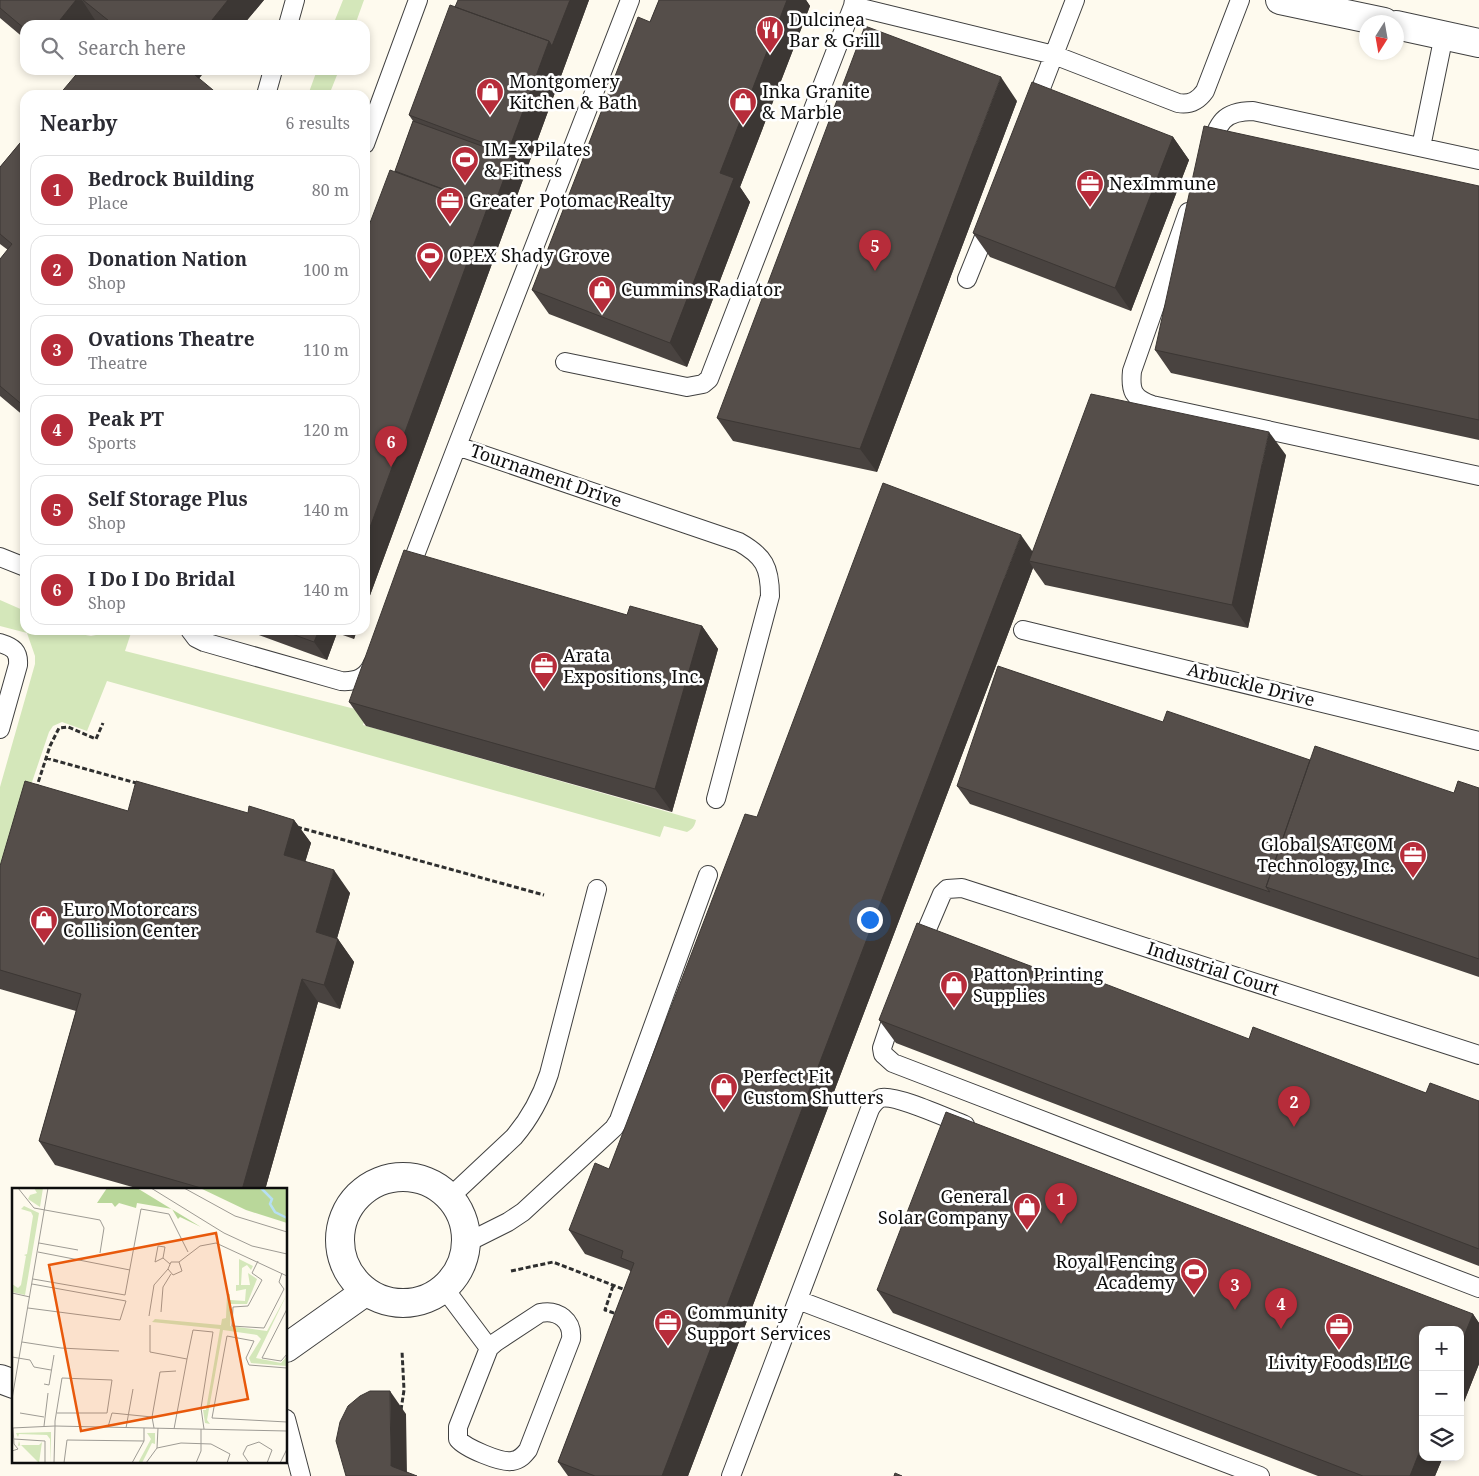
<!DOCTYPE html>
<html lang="en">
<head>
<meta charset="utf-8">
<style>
  :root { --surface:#fff; --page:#f2f2f3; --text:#2b2b33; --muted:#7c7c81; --line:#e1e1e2; --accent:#b72c3a }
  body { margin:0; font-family:"Noto Serif",serif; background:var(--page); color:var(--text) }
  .controls { position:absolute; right:15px; bottom:15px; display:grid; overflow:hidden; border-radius:10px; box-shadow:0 2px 8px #0003 }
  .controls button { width:45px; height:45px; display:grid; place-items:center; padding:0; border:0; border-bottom:1px solid var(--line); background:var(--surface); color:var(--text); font:25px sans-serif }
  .compass { position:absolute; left:1359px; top:15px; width:45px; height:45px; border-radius:50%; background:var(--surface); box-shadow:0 2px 8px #0003; rotate:191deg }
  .you { position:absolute; left:869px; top:919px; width:18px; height:18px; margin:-12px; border:4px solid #fff; border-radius:50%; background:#1a73e8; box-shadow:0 0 0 8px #1a73e833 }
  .badge { display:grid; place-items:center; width:32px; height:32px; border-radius:50%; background:var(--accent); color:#fff; font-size:16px; font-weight:700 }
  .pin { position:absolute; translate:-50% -41px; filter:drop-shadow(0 1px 2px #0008) }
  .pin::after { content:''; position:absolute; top:26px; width:18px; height:15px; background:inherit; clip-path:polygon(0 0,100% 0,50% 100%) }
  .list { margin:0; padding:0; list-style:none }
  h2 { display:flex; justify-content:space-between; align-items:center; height:65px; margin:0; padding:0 20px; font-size:21px }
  h2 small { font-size:16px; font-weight:400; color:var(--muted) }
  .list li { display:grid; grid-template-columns:32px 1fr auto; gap:15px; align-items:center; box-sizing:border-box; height:70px; margin:0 10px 10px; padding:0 10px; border:1px solid var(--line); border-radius:15px }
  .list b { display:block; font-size:19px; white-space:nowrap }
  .list p { margin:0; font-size:16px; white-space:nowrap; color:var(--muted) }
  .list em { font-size:16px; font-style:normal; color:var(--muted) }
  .icon { flex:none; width:28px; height:28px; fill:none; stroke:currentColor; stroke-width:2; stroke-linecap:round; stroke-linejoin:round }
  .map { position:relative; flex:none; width:1479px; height:1476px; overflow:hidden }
  .search { position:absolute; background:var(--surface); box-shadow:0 2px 8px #0003; left:20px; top:20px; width:350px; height:55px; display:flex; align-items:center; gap:12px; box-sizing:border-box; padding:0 18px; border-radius:15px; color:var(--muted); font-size:19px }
  .panel { position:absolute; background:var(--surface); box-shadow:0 2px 8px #0003; left:20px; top:90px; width:350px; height:545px; border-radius:15px }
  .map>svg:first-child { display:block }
  .grass { fill:#d4e7ba }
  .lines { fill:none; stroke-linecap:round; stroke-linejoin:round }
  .service-casing { stroke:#404040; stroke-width:20 }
  .minor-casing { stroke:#404040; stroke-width:30 }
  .path { stroke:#2f2f2f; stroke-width:3; stroke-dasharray:5 2.5; stroke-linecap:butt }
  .service { stroke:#fff; stroke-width:18 }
  .minor { stroke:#fff; stroke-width:28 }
  .wall { fill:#494340 }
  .shaded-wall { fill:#3c3734 }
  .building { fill:#554e4a; stroke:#3c3734 }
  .labels { text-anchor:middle; stroke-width:5; stroke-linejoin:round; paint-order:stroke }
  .poi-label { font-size:18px; fill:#0d0d0d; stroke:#fff; text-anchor:start }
  .street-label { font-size:18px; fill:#0d0d0d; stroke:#fff }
  .inset-river { fill:none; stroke:#b6dff3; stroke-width:2.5 }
  .inset-road { fill:none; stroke:#9e9b94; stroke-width:1 }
  .view { fill:#e8590c; fill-opacity:0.15; stroke:#e8590c; stroke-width:2.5 }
  .inset-edge { fill:none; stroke:#0d0d0d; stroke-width:2.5 }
</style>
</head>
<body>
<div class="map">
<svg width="1479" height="1476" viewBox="0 0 1479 1476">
  <rect width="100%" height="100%" fill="#fefaee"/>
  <path class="grass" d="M343,0h21l-9,25h-22z
    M317,70h22l-10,25h-21z
    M0,600l25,11v19h44l11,4 11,2 10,-2 6,-4h25l-7,21 242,61 -4,13 333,95c-1,5 -3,9 -9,12l-23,-6 -4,11 -553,-156 -20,50 -25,-9 -9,4 -4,6 -34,100 -15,103v-148l35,-123v-8l-8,-23 -27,-7z"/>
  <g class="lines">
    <defs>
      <path id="service" d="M630,0l-173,446 282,96c25,14 31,25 31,54l-54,203
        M853,6l201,49 124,48c12,2 20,-2 27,-12l35,-91
        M288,25l7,-25
        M266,95l7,-25
        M1033,109l42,-109
        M365,144l53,-144
        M1421,147l23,-112
        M1209,152c9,-27 12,-41 44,-41l226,49
        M1188,212l-56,159c-2,20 1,27 20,34l327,71
        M967,279l23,-57
        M565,362l122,25 16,-3 6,-5 144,-373 1,-6
        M0,557l25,10
        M407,576l50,-130
        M190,630l6,8 8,4 137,39c15,1 26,-3 32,-18
        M1023,630l456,111
        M0,643c13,4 19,8 18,22l-18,64
        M919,948l23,-54 5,-5 15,-1 517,167
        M895,1009l-13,39 1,6 10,9 586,225
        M450,1197l64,-60c17,-20 27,-39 35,-63l48,-185
        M466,1243l42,-21 15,-10 91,-84 5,-8 89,-245
        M444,1288l45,60 -31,79v12c7,9 43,24 54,22 8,-1 12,-6 16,-11l43,-111c2,-18 -13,-30 -31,-26l-44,29 -7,6
        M798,1300l462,176
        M286,1419l15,57
        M731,1476l139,-367c3,-5 6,-9 11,-11 14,-4 68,21 84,27"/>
      <path id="minor" d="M1280,0l104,22
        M1396,25l83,18
        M340 1240a63 63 0 1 1 126 0a63 63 0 1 1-126 0Z
        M286,1348l79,-56
        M0,1379l14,5"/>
    </defs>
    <use href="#service" class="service-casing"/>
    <use href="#minor" class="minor-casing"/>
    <path class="path" d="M46,758l94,26
      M36,789l14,-43 9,-18 9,-1 28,12 7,-16
      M297,827l247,68
      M511,1271l42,-9 75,29
      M613,1286l-8,24 12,4
      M401,1410l3,-20 -2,-39"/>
    <use href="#service" class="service"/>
    <use href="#minor" class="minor"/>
  </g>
  <path class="wall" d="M0,0h264l-21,25h-141l-7,-5 -70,5v14l-25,-21z
    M589,0l-224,609v-373l30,-65 18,-50 -4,-6 46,-108z
    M659,0h147l4,6 -70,181 10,15 -63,165 -138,-53 -17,-24 118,-268z
    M1017,101l-140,371 -144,-31 -16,-23z
    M25,137v280l-25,-21v-137l8,-9 -8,-6v-77z
    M1173,137l16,23 -58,151 -141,-54 -17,-24z
    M1479,186v254l-308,-67 -16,-23z
    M1286,455l-38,173 -203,-43 -12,-17 -345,908h-120l-10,-14 73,-190 -2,-2 -44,-16 -16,-24 40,-61 148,-352 275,-265z
    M627,615l75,11 16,23 -46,163 -306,-86 -17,-24z
    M245,630h112l-3,9 -17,-6 -10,27z
    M1310,760l144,33 25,-5v189l-509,-173 -13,-18z
    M128,811l120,2 46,7 17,23 -6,19 45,31 -13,45 17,24 -14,47 -22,-7 -53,188h-122l-88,-25 -16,-24 37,-130 -76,-22v-123z
    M879,1020l370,19 177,54 53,8v165l-583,-223z
    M877,1290l596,24 6,9v41l-19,48v-82l-37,127h20l-8,19h-117l-425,-163z"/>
  <path class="shaded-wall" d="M76,0h6l13,20 -4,5h-35z
    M228,0h36l-21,25h-35z
    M570,0h19l-224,609v-68l123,-335 24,-49 -4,-5 41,-111z
    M787,0h19l4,6 -70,181 10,15 -63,165 -17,-24 50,-170z
    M184,70h22l-12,15z
    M1001,77l16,24 -140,371 -17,-23z
    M1173,137l16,23 -58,151 -16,-23z
    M1269,432l17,23 -38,173 -16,-23z
    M1021,535l16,23 -8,3 4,7 -345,908h-26z
    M702,626l16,23 -46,163 -17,-23z
    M319,630h16l2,3 -10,27 -13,-18z
    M347,630h10l-3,9z
    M294,820l17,23 -11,36 -16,-24z
    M334,870l16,23 -18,63 -16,-24z
    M338,939l16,23 -14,47 -16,-24z
    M302,979l16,23 -53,188h-23z
    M1473,1314l6,9v41l-19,48v-66z
    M390,1391l16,23 1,62 -16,-10z
    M1423,1443v14h20l-8,19h-25z"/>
  <path class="building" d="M0,0h76l-20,25h-31v4l-25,-21z
    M83,0h145l-20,25h-94z
    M458,0h112l-18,46 -3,-5 -94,-34z
    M659,0h128l-67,173 14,5 -64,165 -138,-53 106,-273 12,5z
    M450,5l99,36 -41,111 -99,-37z
    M865,26l136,51 -141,372 -143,-31z
    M80,70h109l30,25h-160z
    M1032,82l141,55 -58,151 -142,-55z
    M413,121l99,36 -20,54 -4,-5 -93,-35z
    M1204,126l275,60v234l-324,-70z
    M25,137v270l-25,-21v-127l12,-15 -12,-10v-67z
    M390,170l98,36 -123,335v-305z
    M1091,394l178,38 -37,173 -203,-44z
    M883,483l138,52 -359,941h-67l-37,-14 76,-199 -13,-5 2,-7 -54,-21 26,-67 14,6 136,-355 12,3z
    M404,550l223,65 3,-9 72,20 -47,163 -306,-87z
    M281,630h38l-5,12z
    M998,666l165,56 4,-11 143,49 -44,127 4,5 -313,-106z
    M1315,746l139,47 4,-12 21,7v171l-213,-72z
    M25,781l103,30 8,-30 112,32 1,-7 45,14 -10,35 50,15 -18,62 22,7 -14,46 -22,-6 -60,211h-34l-169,-49 42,-147 -81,-24v-104z
    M917,923l153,58 4,-9 175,67 4,-12 173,66 4,-10 49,18v148l-600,-229z
    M946,1112l527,202 -13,32v-16h-37v113l-13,33h-47l-486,-186z
    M370,1391h20l1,75 26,10h-71l-10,-35 4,-19 8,-16 12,-10z
    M895,1473l7,3h-8z"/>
  <defs>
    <symbol id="restaurant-pin" viewBox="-11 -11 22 30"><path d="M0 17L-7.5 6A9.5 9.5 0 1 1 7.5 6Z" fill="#b72c3a" stroke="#fff"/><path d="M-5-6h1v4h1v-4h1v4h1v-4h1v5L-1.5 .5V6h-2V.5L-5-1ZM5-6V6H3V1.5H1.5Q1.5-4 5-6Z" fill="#fff"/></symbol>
    <symbol id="shop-pin" viewBox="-11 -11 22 30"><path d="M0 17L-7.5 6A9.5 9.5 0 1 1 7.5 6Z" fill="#b72c3a" stroke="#fff"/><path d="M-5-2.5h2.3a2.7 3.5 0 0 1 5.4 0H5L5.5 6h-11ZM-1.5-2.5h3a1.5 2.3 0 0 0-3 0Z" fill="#fff"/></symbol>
    <symbol id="stadium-pin" viewBox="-11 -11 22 30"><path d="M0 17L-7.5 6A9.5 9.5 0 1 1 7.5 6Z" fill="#b72c3a" stroke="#fff"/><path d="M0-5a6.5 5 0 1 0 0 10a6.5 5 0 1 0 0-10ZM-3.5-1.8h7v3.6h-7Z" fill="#fff"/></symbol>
    <symbol id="office-pin" viewBox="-11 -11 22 30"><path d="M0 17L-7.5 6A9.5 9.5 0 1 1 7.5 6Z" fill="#b72c3a" stroke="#fff"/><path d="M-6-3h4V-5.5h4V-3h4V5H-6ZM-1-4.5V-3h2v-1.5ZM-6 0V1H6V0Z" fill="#fff"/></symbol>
  </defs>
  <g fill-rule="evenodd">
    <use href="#restaurant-pin" x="754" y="14" width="32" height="43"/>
    <use href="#shop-pin" x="474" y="76" width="32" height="43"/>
    <use href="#shop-pin" x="727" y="86" width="32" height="43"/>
    <use href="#stadium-pin" x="449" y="144" width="32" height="43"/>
    <use href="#office-pin" x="1074" y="168" width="32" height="43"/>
    <use href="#office-pin" x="434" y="185" width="32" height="43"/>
    <use href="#stadium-pin" x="414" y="240" width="32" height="43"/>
    <use href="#shop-pin" x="586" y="274" width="32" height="43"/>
    <use href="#office-pin" x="528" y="650" width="32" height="43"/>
    <use href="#office-pin" x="1397" y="839" width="32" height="43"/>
    <use href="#shop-pin" x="28" y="904" width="32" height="43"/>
    <use href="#shop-pin" x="938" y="969" width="32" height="43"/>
    <use href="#shop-pin" x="708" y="1071" width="32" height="43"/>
    <use href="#shop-pin" x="1011" y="1191" width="32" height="43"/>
    <use href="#stadium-pin" x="1178" y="1256" width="32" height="43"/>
    <use href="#office-pin" x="652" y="1307" width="32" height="43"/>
    <use href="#office-pin" x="1323" y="1311" width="32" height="43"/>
  </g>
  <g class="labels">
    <g class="poi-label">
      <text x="789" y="26">Dulcinea<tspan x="789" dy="21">Bar &amp; Grill</tspan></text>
      <text x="509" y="88">Montgomery<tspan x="509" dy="21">Kitchen &amp; Bath</tspan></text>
      <text x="762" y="98">Inka Granite<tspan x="762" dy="21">&amp; Marble</tspan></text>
      <text x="484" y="156">IM=X Pilates<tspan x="484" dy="21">&amp; Fitness</tspan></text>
      <text x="1109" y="190">NexImmune</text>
      <text x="469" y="207">Greater Potomac Realty</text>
      <text x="449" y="262">OPEX Shady Grove</text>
      <text x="621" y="296">Cummins Radiator</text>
      <text x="563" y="662">Arata<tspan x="563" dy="21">Expositions, Inc.</tspan></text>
      <text x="1394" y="851" text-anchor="end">Global SATCOM<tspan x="1394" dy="21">Technology, Inc.</tspan></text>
      <text x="63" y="916">Euro Motorcars<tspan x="63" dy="21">Collision Center</tspan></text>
      <text x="973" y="981">Patton Printing<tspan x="973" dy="21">Supplies</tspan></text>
      <text x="743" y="1083">Perfect Fit<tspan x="743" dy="21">Custom Shutters</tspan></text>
      <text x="1008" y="1203" text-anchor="end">General<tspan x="1008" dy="21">Solar Company</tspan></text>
      <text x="1175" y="1268" text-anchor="end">Royal Fencing<tspan x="1175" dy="21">Academy</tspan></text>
      <text x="687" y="1319">Community<tspan x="687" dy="21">Support Services</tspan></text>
      <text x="1339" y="1369" text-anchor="middle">Livity Foods LLC</text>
    </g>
    <g class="street-label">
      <text transform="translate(546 476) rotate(19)" y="6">Tournament Drive</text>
      <text transform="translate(1251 685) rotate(14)" y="6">Arbuckle Drive</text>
      <text transform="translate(1213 969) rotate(18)" y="6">Industrial Court</text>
    </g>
  </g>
  <g transform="translate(12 1188)">
    <rect width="275" height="275" fill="#fefaee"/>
    <path d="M22,0h9l-3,19 -12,-8 2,-4 7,-2zM12,18l15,7 -14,82 -13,-3v-8l6,4 3,-3 5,-29 -2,-1 3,-1 6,-38 -2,-4 -10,-3zM227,71l14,7 -2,4 -4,-5 -5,3 -1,17h9l-2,-12 9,6 -10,25h-16l-1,22 37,5 20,-37 -31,64 25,5 6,-7v10l-36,-3 -2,-5 12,-19 -4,-4 -34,-5 -16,90 3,4 -5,-1 -2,-13h3l14,-81 -68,-7 3,-3 66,6 1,-6 4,-1 1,-24h3v6l15,1 1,-12 -10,2v-6h3zM39,244v31l-1,-24 -3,-4 -28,-1 -1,3 -2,-4zM135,245h8v11l-3,-1 -10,20h-4l13,-24zM7,253l1,4h19l3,-3 -3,21 -18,-18 -3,1z" fill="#d4e7ba"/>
    <path d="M95,0h30l64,39 -21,-10 -2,2 -6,-10 -35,-6 -1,5 -17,-5 -4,4 -3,-4h-15zM188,0h87v35l-41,-13z" fill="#b9d79a"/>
    <path class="inset-river" d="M249,0l11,11 -2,5 5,8 12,6"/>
    <path class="inset-road" d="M6,0l16,20 66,12 4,8 -4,25M139,0l73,45 28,13 35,8M172,0l51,28 52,16M27,55l39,7M26,64l92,18M151,70l-8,4 3,-16 7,1 -2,11 7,6M246,73l-6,12 10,7 -14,26 -15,1 -1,19 32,2 20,-39 -5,-7 3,-9M167,74l3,9 -9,4 -5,-6 3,-7h8l21,-16 16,-3 71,33M21,91l92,16 16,-86 28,5 19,38M0,105l18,4M16,120l92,12 6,-19 -94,-17M275,121l-25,49 19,3 6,-7M149,124l2,-25 8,-13M137,128l5,-31 14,-16M138,137v27l37,7 -13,70M10,154l39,6 58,3M0,169l18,3 4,7 17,3M175,171l6,-29 20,2 -12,76 3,21M275,180l-38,-3 -3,-7 8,-17 -27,-5 -15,82 75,4M32,196l5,1 5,-30M0,211l36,-211M8,225l24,4M32,238l4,-33M96,239l4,-14 40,4M0,240l43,-2 232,5M114,240l7,-39M142,240l-2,-11 8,-45 16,-1M146,240l-1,20 24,-5 30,1 19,10 -3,9M2,251l31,2v22M0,263l6,-2 -4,-5 -1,-16M42,275l1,-37v-5l7,-43 50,2 -5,33h-50M52,275l3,-23 77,1M120,275l12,-22v-13M134,275l11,-15M184,275l5,-12v-22M237,275l-6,-9 4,-8 12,-4 13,8 -5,13M268,275l7,-14"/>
    <path class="view" d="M204,45l32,166 -167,32 -32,-166z"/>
    <rect width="275" height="275" class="inset-edge"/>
  </g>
</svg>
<div class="controls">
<button>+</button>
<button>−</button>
<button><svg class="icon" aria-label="layers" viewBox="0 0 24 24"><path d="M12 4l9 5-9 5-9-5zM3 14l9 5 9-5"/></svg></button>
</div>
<svg class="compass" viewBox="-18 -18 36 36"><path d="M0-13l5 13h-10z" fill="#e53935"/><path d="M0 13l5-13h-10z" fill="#7c7c81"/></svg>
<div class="you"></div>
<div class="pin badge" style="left:1061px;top:1224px">1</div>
<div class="pin badge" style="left:1294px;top:1127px">2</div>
<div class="pin badge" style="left:1235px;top:1310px">3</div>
<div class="pin badge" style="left:1281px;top:1329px">4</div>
<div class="pin badge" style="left:875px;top:271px">5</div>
<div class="pin badge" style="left:391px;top:467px">6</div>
<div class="search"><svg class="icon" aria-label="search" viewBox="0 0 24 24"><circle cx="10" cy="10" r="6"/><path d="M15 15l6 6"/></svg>Search here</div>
<section class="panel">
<h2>Nearby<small>6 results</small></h2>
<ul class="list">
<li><span class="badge">1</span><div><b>Bedrock Building</b><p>Place</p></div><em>80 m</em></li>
<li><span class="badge">2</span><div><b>Donation Nation</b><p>Shop</p></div><em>100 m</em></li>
<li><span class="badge">3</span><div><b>Ovations Theatre</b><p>Theatre</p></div><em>110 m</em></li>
<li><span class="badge">4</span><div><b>Peak PT</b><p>Sports</p></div><em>120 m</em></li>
<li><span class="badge">5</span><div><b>Self Storage Plus</b><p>Shop</p></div><em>140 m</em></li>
<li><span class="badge">6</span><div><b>I Do I Do Bridal</b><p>Shop</p></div><em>140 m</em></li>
</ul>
</section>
</div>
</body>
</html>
